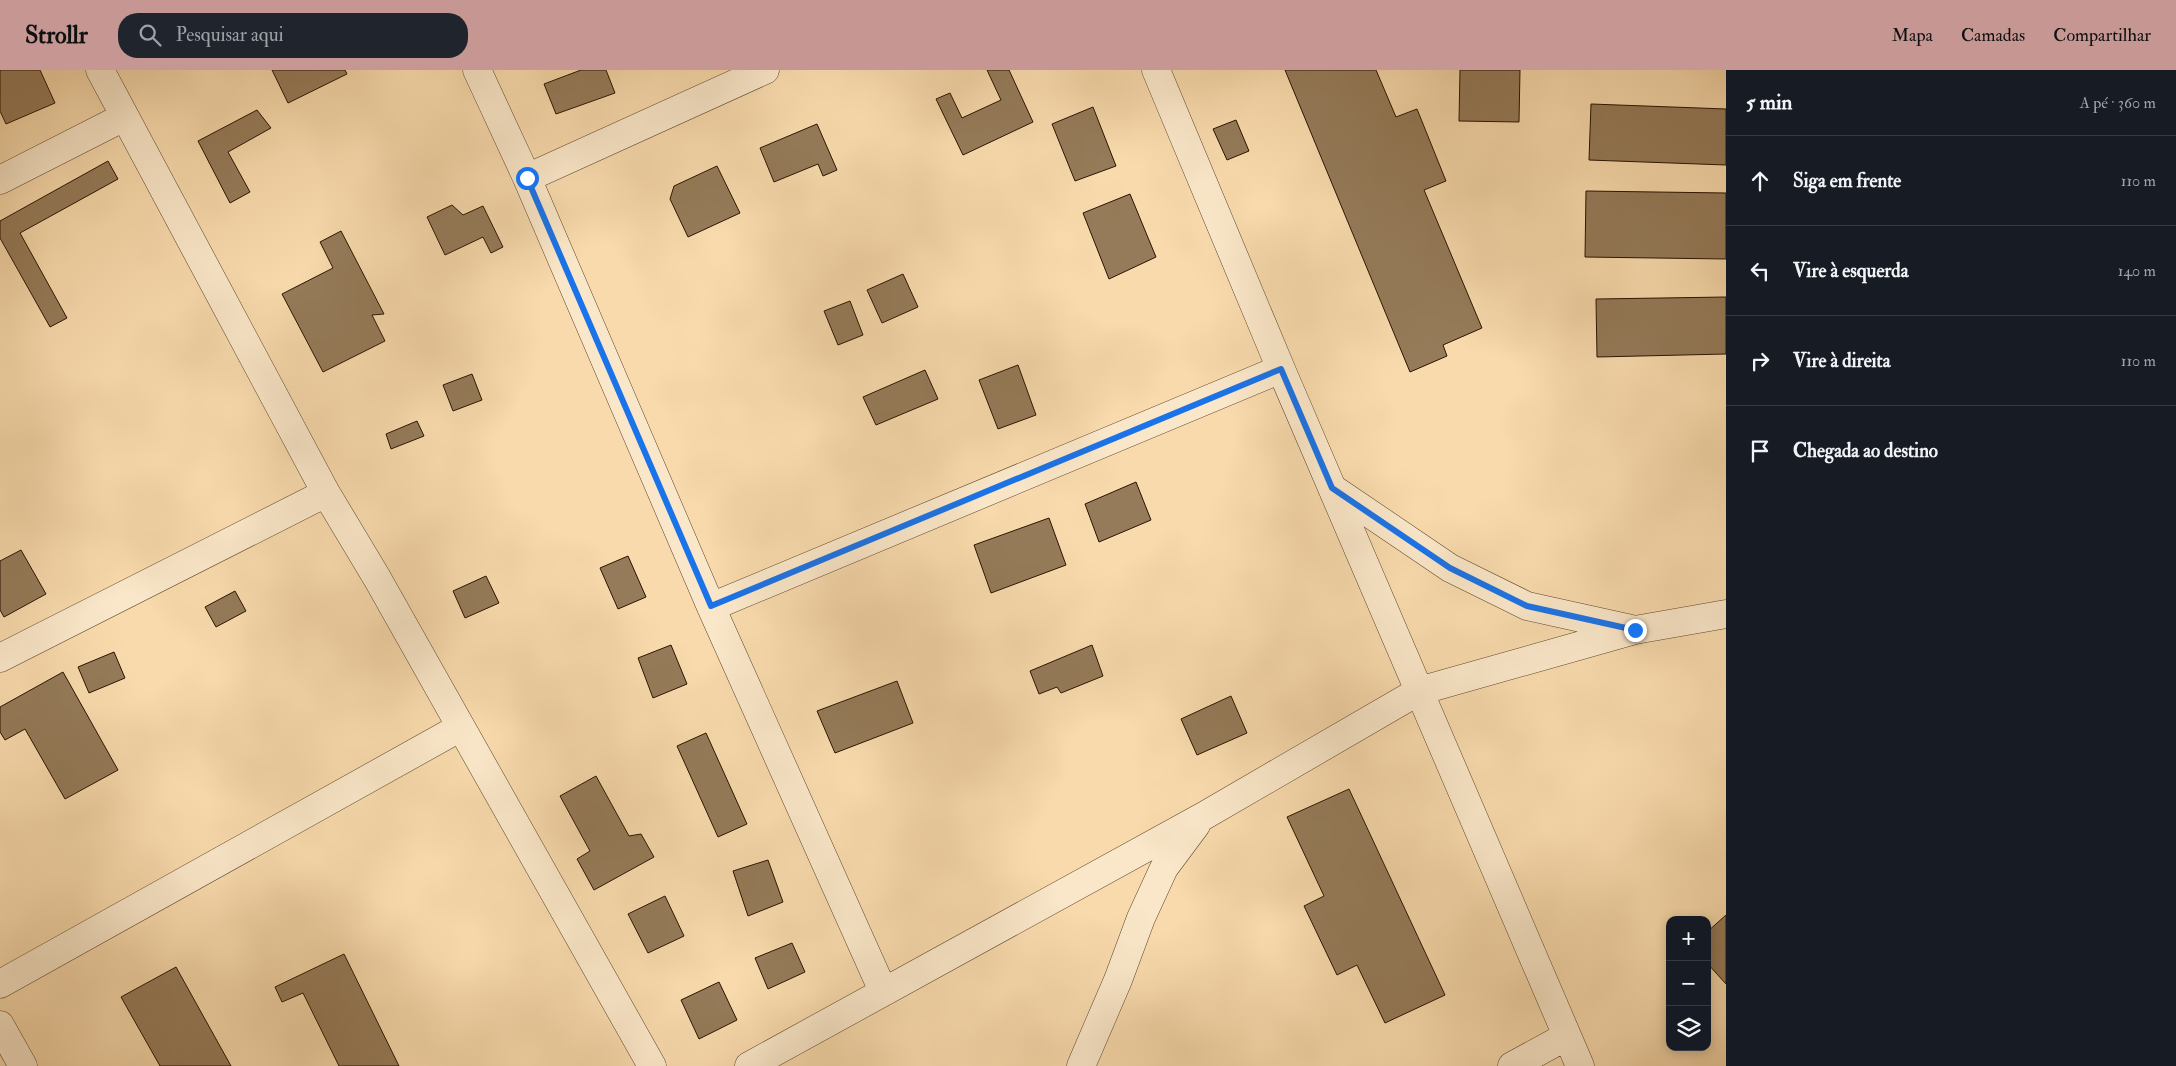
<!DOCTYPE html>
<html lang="pt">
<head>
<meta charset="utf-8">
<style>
  :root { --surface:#171b24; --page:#20242c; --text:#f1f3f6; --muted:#9ea1a6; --line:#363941; --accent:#c59692 }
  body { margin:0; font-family:"IM FELL Double Pica",serif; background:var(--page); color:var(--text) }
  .controls { position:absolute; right:15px; bottom:15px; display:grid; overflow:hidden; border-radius:10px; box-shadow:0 2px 12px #0003 }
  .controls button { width:45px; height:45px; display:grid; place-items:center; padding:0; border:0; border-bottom:1px solid var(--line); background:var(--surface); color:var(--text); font:25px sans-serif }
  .stop { position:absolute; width:15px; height:15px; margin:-11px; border:4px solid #1a73e8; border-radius:50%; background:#fff }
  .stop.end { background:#1a73e8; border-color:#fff; box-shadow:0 1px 5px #0008 }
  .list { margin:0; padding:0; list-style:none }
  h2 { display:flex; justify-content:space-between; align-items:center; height:65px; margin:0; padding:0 20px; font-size:21px }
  h2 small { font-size:16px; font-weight:400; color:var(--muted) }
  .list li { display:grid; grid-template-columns:32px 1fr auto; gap:15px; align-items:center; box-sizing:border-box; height:90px; padding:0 20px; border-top:1px solid var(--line) }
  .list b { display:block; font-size:19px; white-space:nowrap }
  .list em { font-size:16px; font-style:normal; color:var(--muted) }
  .icon { flex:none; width:28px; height:28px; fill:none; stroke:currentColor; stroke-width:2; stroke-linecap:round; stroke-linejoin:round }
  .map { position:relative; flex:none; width:1726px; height:996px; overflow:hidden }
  header { display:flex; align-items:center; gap:30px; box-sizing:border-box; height:70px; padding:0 25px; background:var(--accent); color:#111 }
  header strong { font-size:24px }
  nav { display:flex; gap:28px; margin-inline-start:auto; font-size:18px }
  .search { width:350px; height:45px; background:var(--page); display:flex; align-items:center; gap:12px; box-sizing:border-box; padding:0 18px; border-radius:20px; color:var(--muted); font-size:19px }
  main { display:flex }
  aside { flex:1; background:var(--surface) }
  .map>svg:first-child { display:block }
  .building { fill:#957b59; stroke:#291400 }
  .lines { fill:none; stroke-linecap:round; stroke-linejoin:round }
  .minor-casing { stroke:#5d462b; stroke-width:29 }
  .minor { stroke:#fae7c9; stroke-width:28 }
  .route { stroke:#1a73e8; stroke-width:6 }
</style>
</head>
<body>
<header>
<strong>Strollr</strong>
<div class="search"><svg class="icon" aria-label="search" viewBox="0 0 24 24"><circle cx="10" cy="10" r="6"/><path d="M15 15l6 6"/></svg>Pesquisar aqui</div>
<nav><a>Mapa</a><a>Camadas</a><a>Compartilhar</a></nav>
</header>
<main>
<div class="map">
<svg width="1726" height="996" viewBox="0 0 1726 996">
  <rect width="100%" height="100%" fill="#f8daac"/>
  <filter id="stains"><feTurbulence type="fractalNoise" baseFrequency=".004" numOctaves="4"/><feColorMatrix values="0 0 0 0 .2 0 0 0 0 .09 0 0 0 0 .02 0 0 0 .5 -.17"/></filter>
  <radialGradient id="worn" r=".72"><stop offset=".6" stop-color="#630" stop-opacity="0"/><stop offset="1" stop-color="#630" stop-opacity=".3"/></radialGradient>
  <path class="building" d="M0,0h40l15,33 -49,21 -6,-13z
    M272,0h73l2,4 -59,29z
    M581,0h25l9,23 -59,21 -12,-30z
    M987,0h22l24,52 -70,33 -27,-56 14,-6 12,25 39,-18z
    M1285,0h91l20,47 21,-8 29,72 -22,9 58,138 -39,17 4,11 -37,16z
    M1460,0h60l-1,52 -60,-1z
    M1591,34l135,5v56l-137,-5z
    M1093,37l23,59 -41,15 -23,-57z
    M257,40l14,18 -43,24 22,40 -20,11 -32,-62z
    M1236,50l13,31 -22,9 -14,-31z
    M817,54l20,46 -14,6 -5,-12 -44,18 -14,-34z
    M108,91l10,18 -98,54 47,85 -17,9 -50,-89v-17z
    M717,96l23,47 -52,24 -18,-38 4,-13z
    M1586,121l140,2v66l-141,-2z
    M1130,124l26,63 -47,22 -26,-66z
    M452,135l11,10 20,-9 20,41 -12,6 -8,-16 -38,18 -18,-38z
    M341,161l43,83 -12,1 13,26 -62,31 -41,-78 51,-26 -13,-26z
    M903,204l15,33 -36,16 -15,-33z
    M1726,227v57l-129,3 -1,-58z
    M850,231l13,34 -25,10 -14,-34z
    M1018,295l18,50 -38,14 -19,-49z
    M925,300l13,29 -62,26 -13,-28z
    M472,304l10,26 -29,11 -10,-26z
    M417,351l7,15 -33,13 -5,-15z
    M1136,412l15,38 -52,22 -14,-38z
    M1049,448l17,47 -75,28 -17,-48z
    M21,480l25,44 -42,23 -4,-7v-49z
    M628,486l18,41 -28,12 -18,-41z
    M486,506l13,27 -34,15 -12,-27z
    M235,521l11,20 -30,16 -11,-20z
    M671,575l16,39 -34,14 -15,-40z
    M1092,575l11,31 -42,17 -4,-6 -18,7 -9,-23z
    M114,582l11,26 -36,15 -11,-26z
    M63,602l55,98 -53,29 -40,-70 -20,11 -5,-8v-25z
    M897,611l16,42 -78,30 -18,-42z
    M1231,626l16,37 -50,22 -16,-36z
    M706,663l41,91 -29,13 -41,-91z
    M596,706l33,60 12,-2 13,23 -60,33 -17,-31 13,-8 -30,-55z
    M1349,719l96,206 -60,28 -28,-58 -20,10 -33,-69 20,-10 -37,-79z
    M768,790l15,42 -35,14 -15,-45z
    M665,826l19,40 -36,17 -20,-39z
    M1726,845v69l-19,-21v-31z
    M792,873l13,29 -37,17 -13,-31z
    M344,884l55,112h-60l-36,-73 -21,9 -7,-15z
    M176,897l55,99h-71l-39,-69z
    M719,912l18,38 -38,19 -18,-39z"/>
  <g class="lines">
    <defs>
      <path id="minor" d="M100,0l226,423 51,85 275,488
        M477,0l50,108 184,429 172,384
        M1156,0l125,299 299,697
        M527,108l238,-108
        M0,110l124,-63
        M1332,418l118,80 77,38 104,23
        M711,537l570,-238
        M0,588l326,-165
        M0,914l461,-257
        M0,955l23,41
        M749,996l453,-249 217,-126 216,-61 91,-16
        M1081,996l37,-86 23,-62 23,-50 32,-43
        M1512,996l55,-30"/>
    </defs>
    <use href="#minor" class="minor-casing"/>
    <use href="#minor" class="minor"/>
  </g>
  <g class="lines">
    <path class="route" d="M527,108l184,428 570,-237 51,119 118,80 77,38 108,24"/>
  </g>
  <rect width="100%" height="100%" filter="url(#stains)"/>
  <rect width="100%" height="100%" fill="url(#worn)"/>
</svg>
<div class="controls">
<button>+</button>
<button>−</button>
<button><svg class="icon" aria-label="layers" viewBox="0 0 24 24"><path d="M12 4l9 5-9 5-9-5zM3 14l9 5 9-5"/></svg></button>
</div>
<div class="stop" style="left:527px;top:108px"></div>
<div class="stop end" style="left:1635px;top:560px"></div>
</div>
<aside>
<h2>5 min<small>A pé · 360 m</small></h2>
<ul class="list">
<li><svg class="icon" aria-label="ahead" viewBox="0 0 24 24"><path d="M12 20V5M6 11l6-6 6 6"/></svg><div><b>Siga em frente</b></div><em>110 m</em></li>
<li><svg class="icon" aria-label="left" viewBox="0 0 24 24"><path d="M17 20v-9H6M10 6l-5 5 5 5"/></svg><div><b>Vire à esquerda</b></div><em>140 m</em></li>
<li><svg class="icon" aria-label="right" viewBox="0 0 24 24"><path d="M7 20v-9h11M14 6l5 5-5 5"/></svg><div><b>Vire à direita</b></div><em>110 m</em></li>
<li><svg class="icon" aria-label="arrive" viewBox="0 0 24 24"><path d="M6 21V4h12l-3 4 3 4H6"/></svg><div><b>Chegada ao destino</b></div></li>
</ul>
</aside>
</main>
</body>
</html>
